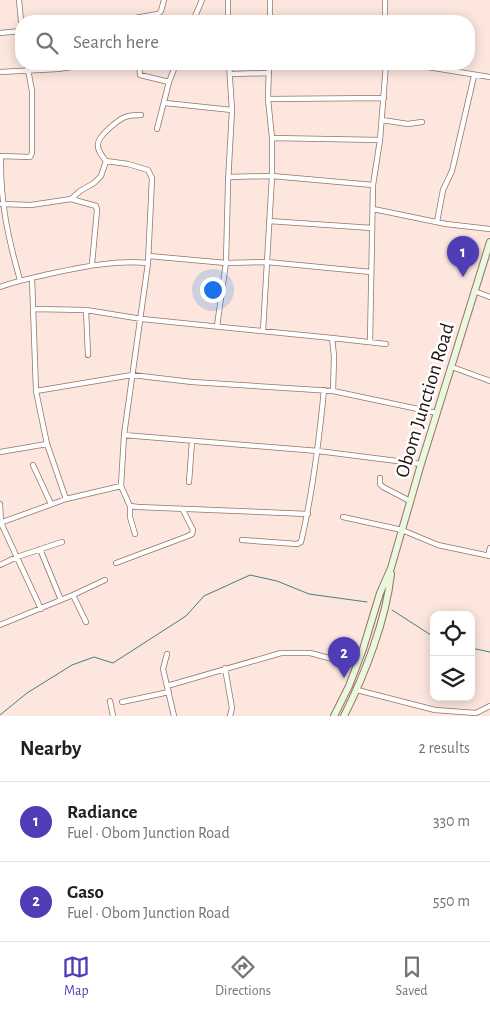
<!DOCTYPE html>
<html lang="en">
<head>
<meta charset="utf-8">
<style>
  :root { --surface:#fff; --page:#f2f2f2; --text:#202124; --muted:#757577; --line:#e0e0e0; --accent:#4e3db4 }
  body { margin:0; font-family:"Alegreya Sans",sans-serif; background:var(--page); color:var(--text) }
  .controls { position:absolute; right:15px; bottom:15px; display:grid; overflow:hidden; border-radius:10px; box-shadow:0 2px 12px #0003 }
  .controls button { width:45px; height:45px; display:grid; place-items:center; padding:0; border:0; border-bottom:1px solid var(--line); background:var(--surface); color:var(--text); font:25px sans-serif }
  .you { position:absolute; left:212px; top:289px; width:18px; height:18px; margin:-12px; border:4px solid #fff; border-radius:50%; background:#1a73e8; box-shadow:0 0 0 8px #1a73e833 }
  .badge { display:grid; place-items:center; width:32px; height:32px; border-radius:50%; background:var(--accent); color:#fff; font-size:16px; font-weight:700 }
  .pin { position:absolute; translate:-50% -41px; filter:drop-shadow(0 1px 2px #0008) }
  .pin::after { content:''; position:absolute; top:26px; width:18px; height:15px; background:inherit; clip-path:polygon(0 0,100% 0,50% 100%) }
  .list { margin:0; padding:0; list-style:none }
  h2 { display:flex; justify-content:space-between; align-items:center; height:65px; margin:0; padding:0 20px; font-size:21px }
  h2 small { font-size:16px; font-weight:400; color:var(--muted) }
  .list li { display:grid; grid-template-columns:32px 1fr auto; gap:15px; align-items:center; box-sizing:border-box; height:80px; padding:0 20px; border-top:1px solid var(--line) }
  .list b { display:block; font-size:19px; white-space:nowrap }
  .list p { margin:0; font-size:16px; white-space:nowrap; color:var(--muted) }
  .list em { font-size:16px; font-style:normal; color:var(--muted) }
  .icon { flex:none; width:28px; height:28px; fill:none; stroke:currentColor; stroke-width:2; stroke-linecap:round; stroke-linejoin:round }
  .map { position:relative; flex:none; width:490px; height:716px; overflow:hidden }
  .search { position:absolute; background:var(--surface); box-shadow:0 2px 12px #0003; left:15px; right:15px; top:15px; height:55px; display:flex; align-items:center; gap:12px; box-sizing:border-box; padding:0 18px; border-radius:20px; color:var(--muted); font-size:19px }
  .sheet { height:225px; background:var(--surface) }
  nav { display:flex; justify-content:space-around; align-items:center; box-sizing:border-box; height:70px; border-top:1px solid var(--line); background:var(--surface); font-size:14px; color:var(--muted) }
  nav a { display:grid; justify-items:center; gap:2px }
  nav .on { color:var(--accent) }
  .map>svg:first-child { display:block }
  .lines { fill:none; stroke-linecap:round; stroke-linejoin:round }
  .stream { stroke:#47807e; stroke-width:1 }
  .minor-casing { stroke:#947468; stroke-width:6 }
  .secondary-casing { stroke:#947468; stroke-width:8 }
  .minor { stroke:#fff; stroke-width:4.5 }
  .secondary { stroke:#eaf8de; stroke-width:6 }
  .labels { text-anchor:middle; stroke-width:5; stroke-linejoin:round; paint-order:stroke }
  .street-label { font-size:20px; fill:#1f130f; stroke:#fff }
</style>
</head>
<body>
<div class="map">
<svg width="490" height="716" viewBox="0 0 490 716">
  <rect width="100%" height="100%" fill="#fce6de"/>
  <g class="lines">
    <path class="stream" d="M392,610l42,27
      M471,648l19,4
      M0,715l27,-22 45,-28 22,-8 19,6 73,-47 18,-20 46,-21 27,6 32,13 58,8"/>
    <defs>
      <path id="minor" d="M19,0l2,21
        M270,0v21
        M385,0v21
        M118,21l40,-7 3,-3 3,-11
        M193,21l9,-21
        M228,21v-21
        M0,33l21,-2
        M139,64l1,11 29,7
        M409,64l81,13
        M0,72l58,-3 33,-5
        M230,74l39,-1
        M268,99l116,-1
        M165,103l67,7
        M141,115c-6,0 -11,0 -16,2 -7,3 -27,19 -27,27 -1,6 4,12 8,17l22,3 20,6 4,8 -4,85 -24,172 -3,51 9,20 8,1 170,7
        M382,120l26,4 14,-2
        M157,129l12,-47 7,-18
        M272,138l108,2
        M228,177l44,-1 101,9
        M71,199l25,7 1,4 -5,54
        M2,204l29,1 40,-6 9,-8 14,-8 7,-7 5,-15
        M373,209l73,15 44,5
        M269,221l103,7
        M437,222l6,-32 9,-19 22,-95
        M149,256l77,7 41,-1 104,10
        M32,278l4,113 11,53 19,55
        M20,280c-12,-42 -20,-79 -19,-124l29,1 2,-4v-62l-5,-27
        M0,287c16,-6 32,-9 49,-13 33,-7 65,-14 99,-11
        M474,291l16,6
        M33,309l53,1 56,9 190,19 2,18 -1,35
        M86,310l2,45
        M217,326l9,-63 2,-80 4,-73 -3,-46
        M263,331l9,-155v-38l-4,-39 1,-35
        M332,338l54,6
        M370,342l3,-157 7,-45 6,-76
        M452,367l38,14
        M36,391l96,-16 60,7 141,9 104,22
        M124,435l194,16 103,13
        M0,452l47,-8
        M33,465l18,39
        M380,478v6l3,3 27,14
        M189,482l3,-41
        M0,504l1,19 40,86
        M130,506v11l5,17
        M343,517l59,13 36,15 52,11
        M0,523l66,-24 55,-13
        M242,540l55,4 4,-2c12,-50 18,-101 23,-152
        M40,549l21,51
        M488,556l2,-8
        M116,563l72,-27 4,-2 1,-4 -10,-20
        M0,565l17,-8 45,-15
        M73,595l32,-15
        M0,625l73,-30 13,27
        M167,654l-4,15 11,47
        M225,668l7,40 -2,8
        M167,686l114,-33h29l34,9
        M357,690l78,20 41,3 14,-7
        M110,701l3,15
        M122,702l47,-10"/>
      <path id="secondary" d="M334,716l15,-30 14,-37 17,-56 11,-25 30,-104 69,-222
        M344,716c21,-42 42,-96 47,-142"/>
    </defs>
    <use href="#minor" class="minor-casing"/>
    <use href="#secondary" class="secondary-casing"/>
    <use href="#minor" class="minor"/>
    <use href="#secondary" class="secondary"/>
  </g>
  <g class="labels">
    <g class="street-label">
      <text transform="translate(424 400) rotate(-73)" y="7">Obom Junction Road</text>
    </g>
  </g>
</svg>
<div class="controls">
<button><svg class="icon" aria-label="locate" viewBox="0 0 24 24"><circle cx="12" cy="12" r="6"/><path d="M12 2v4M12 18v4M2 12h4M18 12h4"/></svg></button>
<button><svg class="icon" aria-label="layers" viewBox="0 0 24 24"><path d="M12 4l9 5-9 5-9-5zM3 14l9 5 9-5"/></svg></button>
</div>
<div class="you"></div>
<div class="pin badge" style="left:463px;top:277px">1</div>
<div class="pin badge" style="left:344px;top:678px">2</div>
<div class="search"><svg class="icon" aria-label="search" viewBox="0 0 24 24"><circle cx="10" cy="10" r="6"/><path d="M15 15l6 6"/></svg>Search here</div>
</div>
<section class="sheet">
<h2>Nearby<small>2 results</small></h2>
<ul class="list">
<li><span class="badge">1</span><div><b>Radiance</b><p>Fuel · Obom Junction Road</p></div><em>330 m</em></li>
<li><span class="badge">2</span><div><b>Gaso</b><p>Fuel · Obom Junction Road</p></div><em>550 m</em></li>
</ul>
</section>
<nav>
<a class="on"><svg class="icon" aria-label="map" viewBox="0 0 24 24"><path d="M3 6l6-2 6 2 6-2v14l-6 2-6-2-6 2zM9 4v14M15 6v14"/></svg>Map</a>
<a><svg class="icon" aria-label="directions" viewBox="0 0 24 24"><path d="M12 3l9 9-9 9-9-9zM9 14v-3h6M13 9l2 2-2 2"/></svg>Directions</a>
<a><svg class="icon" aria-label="saved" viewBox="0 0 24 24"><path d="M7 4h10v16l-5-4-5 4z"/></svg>Saved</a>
</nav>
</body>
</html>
